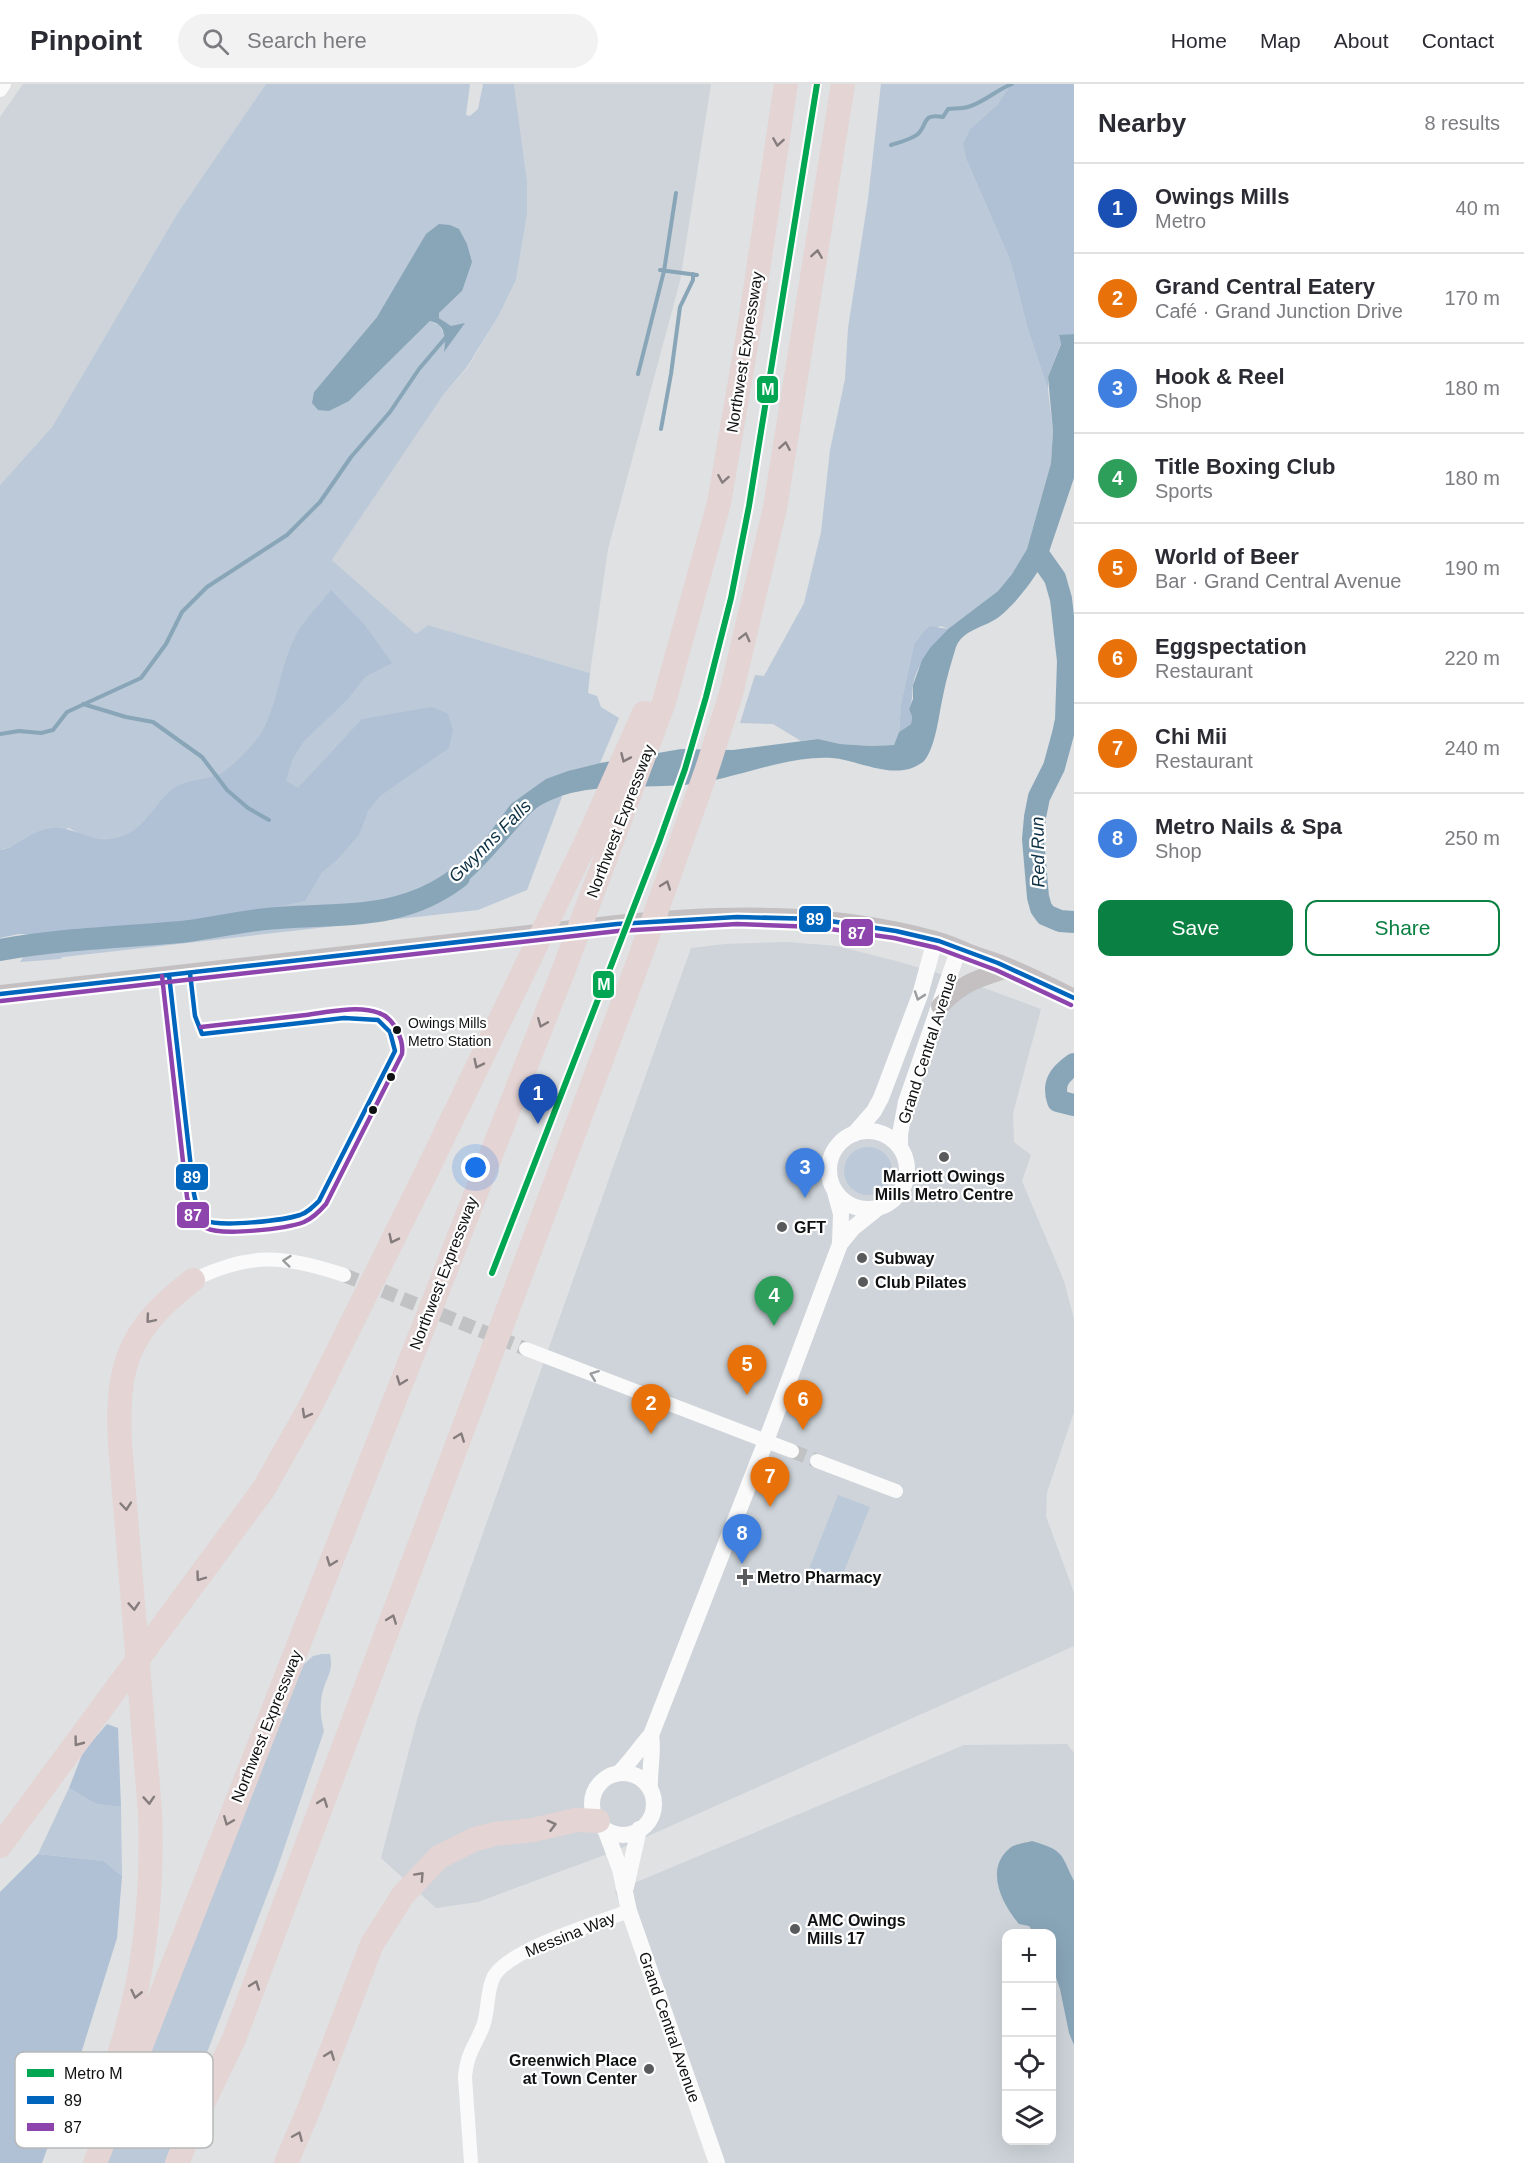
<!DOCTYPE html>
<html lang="en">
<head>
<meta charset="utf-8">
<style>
  :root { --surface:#fff; --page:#f2f2f3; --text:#2b2b33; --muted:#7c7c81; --line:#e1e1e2; --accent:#0b8043 }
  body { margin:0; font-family:Arial,sans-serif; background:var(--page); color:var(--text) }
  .controls { position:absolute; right:18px; bottom:18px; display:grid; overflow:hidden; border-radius:12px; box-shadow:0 6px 24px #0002 }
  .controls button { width:54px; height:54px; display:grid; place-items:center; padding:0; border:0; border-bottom:2px solid var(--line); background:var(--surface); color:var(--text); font:30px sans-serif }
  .you { position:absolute; left:476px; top:1084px; width:21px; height:21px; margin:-15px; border:4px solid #fff; border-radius:50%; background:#1a73e8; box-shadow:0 0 0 9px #1a73e833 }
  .badge { display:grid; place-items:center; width:39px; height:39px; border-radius:50%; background:var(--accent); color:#fff; font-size:20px; font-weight:700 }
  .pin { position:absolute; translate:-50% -50px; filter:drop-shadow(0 2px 3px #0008) }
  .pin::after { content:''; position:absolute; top:32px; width:21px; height:18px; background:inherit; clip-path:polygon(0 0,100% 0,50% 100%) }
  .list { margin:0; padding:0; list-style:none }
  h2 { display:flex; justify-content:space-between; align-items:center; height:78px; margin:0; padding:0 24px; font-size:26px }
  h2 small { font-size:20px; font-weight:400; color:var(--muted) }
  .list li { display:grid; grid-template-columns:39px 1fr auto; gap:18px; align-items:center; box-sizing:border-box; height:90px; padding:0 24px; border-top:2px solid var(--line) }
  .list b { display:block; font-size:22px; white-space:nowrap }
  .list p { margin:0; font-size:20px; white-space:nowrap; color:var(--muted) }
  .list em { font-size:20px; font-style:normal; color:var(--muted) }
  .actions { display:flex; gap:12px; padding:18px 24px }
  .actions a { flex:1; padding:14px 0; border:2px solid var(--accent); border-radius:12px; text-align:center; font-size:21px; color:var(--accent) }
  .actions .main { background:var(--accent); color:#fff }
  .icon { flex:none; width:33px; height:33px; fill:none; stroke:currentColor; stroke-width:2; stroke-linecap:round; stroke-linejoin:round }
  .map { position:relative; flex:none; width:1074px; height:2079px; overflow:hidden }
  header { display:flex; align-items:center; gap:36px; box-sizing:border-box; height:84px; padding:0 30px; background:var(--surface); border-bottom:2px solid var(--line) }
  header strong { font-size:28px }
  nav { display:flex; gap:33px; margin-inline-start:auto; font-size:21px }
  .search { width:420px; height:54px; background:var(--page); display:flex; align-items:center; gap:15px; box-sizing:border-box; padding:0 21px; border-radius:33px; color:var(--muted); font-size:22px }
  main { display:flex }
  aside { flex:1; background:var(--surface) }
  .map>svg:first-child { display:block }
  .built { fill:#ced4d9; fill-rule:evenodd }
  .green { fill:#bcc9d8; fill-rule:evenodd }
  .forest { fill:#b0c1d5 }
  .water { fill:#89a6b9 }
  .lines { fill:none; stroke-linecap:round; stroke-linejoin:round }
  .stream { stroke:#89a6b9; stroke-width:4 }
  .river { stroke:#89a6b9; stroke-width:22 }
  .minor-tunnel { stroke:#c0c2c4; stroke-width:14; stroke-dasharray:14 7; stroke-linecap:butt }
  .minor { stroke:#fafafb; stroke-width:14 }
  .tertiary { stroke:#fafafb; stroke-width:16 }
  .secondary { stroke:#c4c0c1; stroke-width:18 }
  .motorway { stroke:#e4d4d4; stroke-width:24 }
  .bus-1-casing { stroke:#fff; stroke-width:9 }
  .bus-2-casing { stroke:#fff; stroke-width:9 }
  .bus-1 { stroke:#0065bd; stroke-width:4.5 }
  .bus-2 { stroke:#8e44ad; stroke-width:4.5 }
  .metro-1-casing { stroke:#fff; stroke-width:10 }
  .metro-1 { stroke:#00a651; stroke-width:6 }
  .oneway { stroke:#857c7d }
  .oneway2 { stroke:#9c9d9e }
  .bus-dot { fill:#101112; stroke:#fff; stroke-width:2 }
  .poi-dot { fill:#585a5b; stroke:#fff; stroke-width:2 }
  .labels { text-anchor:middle; stroke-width:4.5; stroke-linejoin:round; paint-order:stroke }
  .bus-label { font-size:14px; fill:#101112; stroke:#fff; text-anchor:start }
  .street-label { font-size:16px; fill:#101112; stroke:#fff }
  .poi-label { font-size:16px; font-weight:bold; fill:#101112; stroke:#fff; text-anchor:start }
  .water-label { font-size:18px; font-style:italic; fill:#0e3145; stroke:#fff }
  .key { fill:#fff; stroke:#b7b8b8; stroke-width:1.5 }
  .key-label { font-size:16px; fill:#101112 }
  .line-badge { stroke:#fff; stroke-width:2 }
  .badge-label { font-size:16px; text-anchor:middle; font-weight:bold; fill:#fff }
</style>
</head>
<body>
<header>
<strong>Pinpoint</strong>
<div class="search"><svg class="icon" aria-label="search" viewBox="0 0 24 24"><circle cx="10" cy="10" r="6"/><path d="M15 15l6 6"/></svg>Search here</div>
<nav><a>Home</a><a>Map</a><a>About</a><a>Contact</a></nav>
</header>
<main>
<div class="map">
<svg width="1074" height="2079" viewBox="0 0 1074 2079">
  <rect width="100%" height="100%" fill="#dfe1e3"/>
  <path class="built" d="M23,0h243l-89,130 -125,213 -52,58v-368z
    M514,0h197l-31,197 -72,268 -18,124 -162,-48 -12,9 -84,-74 112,-166 24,-27 31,-52 17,-35 11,-65v-34z
    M787,858l50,4 59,15 69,20 76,28 -28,104 1,29 17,13 -9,26 42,100 10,38v93l-27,80 -1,24 28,77v53l-464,207 -132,49 -42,6 -55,-50 37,-142 273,-768 34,-4z
    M1067,1660l7,9v410h-364l-95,-272 349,-146zM1006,1850h46v206h-46z"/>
  <path class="green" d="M266,0h204l-4,31 4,1 8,-7 5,-25h31l13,97v34l-11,65 -17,35 -32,52 -23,27 -112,166 84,74 12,-9 162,48 -2,20 9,3 4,11 18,11 -19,45 -28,7 -45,120 -49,20 -415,47 -3,2 -40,3 82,-122 -17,-3 -16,-9 -69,22v-365l52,-58 125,-213zM395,206l67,1 -23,22v5l10,7 -6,7 -4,-7 -9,-4 -81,80 -35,-9 63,-75z
    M881,0h130l-14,21 -26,23 -4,33 43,99 18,70 20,60 5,41 -2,32 -24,86 -15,25 -14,17 -50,38 -7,-3 -18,6 -9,12 -13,60 -2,28 -5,13 -23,1 -31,-2 -22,-5 -17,2 -28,-17 -33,-1 15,-48 9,1 40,-73 17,-71 9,-82 15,-71 3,-51 20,-129z
    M844 1087a24 24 0 1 1 48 0a24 24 0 1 1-48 0Z
    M838,1411l32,12 -32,79 -31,-12z
    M322,1570h8c3,16 -1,19 -6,33 -5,15 -4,29 0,44l-47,138 -112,294h-62l198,-496 12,-11z
    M69,1704l27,16 25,3 1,69 -18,-15 -66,-7z"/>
  <path class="forest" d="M1011,0h63v250l-15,2 2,7 -13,34v13l-20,-60 -18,-70 -43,-99 -4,-17 8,-16 26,-23z
    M331,506l33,34 28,39 -27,14 -17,22 -44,42 -11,17 -7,23 12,7 64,-69 70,-12 16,7 5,16 -4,18 -69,48 -12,15 -9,24 -23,26 -14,11 -17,29 -101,22h-32l-41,14 -112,-3 -19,4v-88c19,-3 31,-21 54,-22 25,-1 38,18 66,9 23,-7 33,-30 49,-45 14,-13 35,-11 51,-18 12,-6 35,-31 42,-42 17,-31 18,-68 35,-99 9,-15 23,-29 34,-43z
    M930,542l18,3c-15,16 -31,34 -35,56 -1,9 0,15 -4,24l3,8 -1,7 -12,8 2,-28 13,-60 9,-12z
    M107,1640l11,4 3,79 -25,-3 -27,-16 14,-36z
    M38,1770l66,7 18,15 -5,62 -43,138 -32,87h-42v-271z"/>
  <path class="water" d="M439,140l11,1 9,4 8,15 5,18 -10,29 -23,22v5l12,8 14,-3 -21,29c2,-13 2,-28 -14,-31l-81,80 -20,10 -11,-1 -6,-7 2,-11 63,-75 49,-83z
    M1074,250v144l-25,74c-10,21 -34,54 -53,67 -14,9 -33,11 -40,28 -5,16 -10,33 -13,49 -4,17 -7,51 -19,65 -2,2 -9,6 -12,7 -26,9 -55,-8 -80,-10 -48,-3 -100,23 -148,27 -38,3 -76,-1 -113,8 -11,3 -24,8 -33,14 -21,15 -77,99 -104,88l4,-11 17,-12 24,-25 32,-43 35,-25 22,-8 32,-8 81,-14 52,1 85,-11 22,5 31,2 23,-1 5,-13 12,-8 1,-7 -3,-8 4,-10v-14l9,-25 8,-12 18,-19 50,-38 14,-17 15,-25 24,-86 2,-32 -5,-54 13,-33 -2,-9z
    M1032,1757c33,10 28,12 42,40v164l-5,-12 -9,-44 -8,-23v-32l-18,-1 -5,-7 -10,-2c-17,-20 -35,-55 -9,-76 5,-4 15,-5 22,-7z"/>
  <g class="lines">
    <path class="stream" d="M891,61c9,-3 19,-5 27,-11 10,-9 3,-21 25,-17l5,-8c6,-1 13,0 20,-2 17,-5 28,-17 44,-23
      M660,186l37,5
      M638,290l26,-103 12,-78
      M661,345l10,-55 9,-67 13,-27v-6
      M83,620l43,13 27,5 49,35 25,33 21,18 21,12
      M0,650l19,-3 22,2 12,-3 14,-18 74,-34 25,-34 16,-32 25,-25 80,-52 33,-33 31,-45 39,-45 29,-43 28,-33"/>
    <path class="river" d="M1038,470l17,24 6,21 7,62 -2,59 -3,14 -9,33 -15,30 -4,20 -2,22 5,58 3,11 5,7 14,6 14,1
      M0,866c60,-11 121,-13 181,-18 26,-3 51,-9 77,-12 72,-9 139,5 201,-43
      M1074,980c-14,10 -22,19 -16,37l16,4"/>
    <path class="minor-tunnel" d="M344,1191l182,74
      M792,1367l25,10"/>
    <path class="minor" d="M0,6l4,-6
      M193,1196c57,-28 91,-25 151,-5
      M526,1265l266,102
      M817,1377l79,30
      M471,2079l-6,-86c2,-25 10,-30 18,-51 6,-16 3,-35 11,-50 16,-27 103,-53 135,-65"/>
    <path class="tertiary" d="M829 1086a39 39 0 1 1 78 0a39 39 0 1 1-78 0Z
      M854,1050l20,-23 7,-13 39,-103 15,-55
      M900,1064v-14l6,-32 53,-154
      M840,1160l13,-16 25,-20
      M619,1689c12,-12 21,-26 32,-38l115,-294 74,-197 1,-30 -6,-22
      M592 1720a31 31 0 1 1 62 0a31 31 0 1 1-62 0Z
      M650,1704c-1,-17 4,-38 1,-53
      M605,1745l15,40 9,42 88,252
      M626,1803l13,-58"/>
    <path class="secondary" d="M0,910l617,-70c106,-11 214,-13 318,16 11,3 23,8 34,13 13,5 26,8 39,14 22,9 44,20 66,31
      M940,922c24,-25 40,-28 71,-38"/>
    <path class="motorway" d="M0,1762l263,-356 47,-83 114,-230 165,-341 55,-123
      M113,1988c31,-87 40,-168 37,-260l-30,-368c-4,-81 9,-115 73,-164
      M95,2079l469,-1194 100,-267 55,-199 32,-186 35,-233
      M177,2079l17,-41 40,-83 405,-1079 68,-191 24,-75 44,-186 68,-424
      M286,2079l23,-54 63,-165 31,-49 36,-38 36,-18 20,-5 38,-4 43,-10 22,1"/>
    <defs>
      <path id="bus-1" d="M169,891l25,219c2,8 3,20 11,26 14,8 80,0 95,-5 8,-3 13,-8 19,-14l76,-150 -5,-19 -12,-12 -34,-2 -142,16 -7,-18 -5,-43
        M0,910l617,-70 120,-7 80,2 79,12 43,10 59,22 76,35"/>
      <path id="bus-2" d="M162,892l25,221c3,13 7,25 19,31 16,8 80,1 98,-6 9,-4 16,-11 22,-18l76,-150c2,-14 -8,-36 -23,-41 -21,-8 -51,-1 -73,2 -35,4 -70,8 -105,12
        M1,917l617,-70 119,-7 79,3 78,11 43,10 59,22 75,35"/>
    </defs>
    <use href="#bus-1" class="bus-1-casing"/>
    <use href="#bus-2" class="bus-2-casing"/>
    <use href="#bus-1" class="bus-1"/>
    <use href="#bus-2" class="bus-2"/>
    <defs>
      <path id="metro-1" d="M492,1189l167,-431 26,-73 21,-72 25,-99 18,-92 68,-422"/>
    </defs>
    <use href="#metro-1" class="metro-1-casing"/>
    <use href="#metro-1" class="metro-1"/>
  </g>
  <defs><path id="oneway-chevron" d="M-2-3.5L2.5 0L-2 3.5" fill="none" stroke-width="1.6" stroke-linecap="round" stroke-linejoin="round" transform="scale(1.5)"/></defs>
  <g class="oneway">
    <use href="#oneway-chevron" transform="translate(778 58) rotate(99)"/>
    <use href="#oneway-chevron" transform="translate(817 170) rotate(-81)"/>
    <use href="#oneway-chevron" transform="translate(785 362) rotate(-80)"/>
    <use href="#oneway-chevron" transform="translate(723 395) rotate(100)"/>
    <use href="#oneway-chevron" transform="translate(745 553) rotate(-76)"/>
    <use href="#oneway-chevron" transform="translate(625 674) rotate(114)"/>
    <use href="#oneway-chevron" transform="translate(666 801) rotate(-70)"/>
    <use href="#oneway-chevron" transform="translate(542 939) rotate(112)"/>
    <use href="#oneway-chevron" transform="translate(478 980) rotate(116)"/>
    <use href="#oneway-chevron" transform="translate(393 1155) rotate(116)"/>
    <use href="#oneway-chevron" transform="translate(150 1235) rotate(130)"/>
    <use href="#oneway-chevron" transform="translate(401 1297) rotate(111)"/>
    <use href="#oneway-chevron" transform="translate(306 1330) rotate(119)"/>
    <use href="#oneway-chevron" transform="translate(460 1353) rotate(-69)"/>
    <use href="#oneway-chevron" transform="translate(126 1422) rotate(85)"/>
    <use href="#oneway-chevron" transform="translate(331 1478) rotate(111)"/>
    <use href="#oneway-chevron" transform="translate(200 1493) rotate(126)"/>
    <use href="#oneway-chevron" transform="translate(134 1522) rotate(86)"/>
    <use href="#oneway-chevron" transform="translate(392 1535) rotate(-69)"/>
    <use href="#oneway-chevron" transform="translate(78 1658) rotate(127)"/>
    <use href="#oneway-chevron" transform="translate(149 1716) rotate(86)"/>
    <use href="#oneway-chevron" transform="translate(323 1718) rotate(-70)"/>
    <use href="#oneway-chevron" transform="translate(228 1737) rotate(112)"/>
    <use href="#oneway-chevron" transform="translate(552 1741) rotate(-15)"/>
    <use href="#oneway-chevron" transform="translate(420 1792) rotate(-47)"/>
    <use href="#oneway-chevron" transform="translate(255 1901) rotate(-70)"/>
    <use href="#oneway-chevron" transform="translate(136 1910) rotate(103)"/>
    <use href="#oneway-chevron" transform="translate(330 1971) rotate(-69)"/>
    <use href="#oneway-chevron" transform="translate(298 2052) rotate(-67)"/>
  </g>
  <g class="oneway2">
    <use href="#oneway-chevron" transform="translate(919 912) rotate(109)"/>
    <use href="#oneway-chevron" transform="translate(287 1177) rotate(-174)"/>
    <use href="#oneway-chevron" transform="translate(594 1291) rotate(-159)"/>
  </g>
  <g class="bus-dot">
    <circle cx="397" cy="946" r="5"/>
    <circle cx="391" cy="993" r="5"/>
    <circle cx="373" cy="1026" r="5"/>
  </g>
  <g class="poi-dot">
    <circle cx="944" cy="1073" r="6"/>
    <circle cx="782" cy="1143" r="6"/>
    <circle cx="862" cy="1174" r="6"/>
    <circle cx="863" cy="1198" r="6"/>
    <path d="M742 1484h6v6h6v6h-6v6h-6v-6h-6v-6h6z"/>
    <circle cx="795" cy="1845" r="6"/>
    <circle cx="649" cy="1985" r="6"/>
  </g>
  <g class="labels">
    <g class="bus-label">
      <text x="408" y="944">Owings Mills<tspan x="408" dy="18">Metro Station</tspan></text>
    </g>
    <g class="street-label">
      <text transform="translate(744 268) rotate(-81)" y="6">Northwest Expressway</text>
      <text transform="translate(620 737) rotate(-69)" y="6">Northwest Expressway</text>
      <text transform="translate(927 964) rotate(-72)" y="6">Grand Central Avenue</text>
      <text transform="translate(443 1189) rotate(-69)" y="6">Northwest Expressway</text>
      <text transform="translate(266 1642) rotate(-68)" y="6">Northwest Expressway</text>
      <text transform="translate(570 1850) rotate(-22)" y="6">Messina Way</text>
      <text transform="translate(670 1943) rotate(71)" y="6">Grand Central Avenue</text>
    </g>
    <g class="poi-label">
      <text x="944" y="1098" text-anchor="middle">Marriott Owings<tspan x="944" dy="18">Mills Metro Centre</tspan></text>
      <text x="794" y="1149">GFT</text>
      <text x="874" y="1180">Subway</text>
      <text x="875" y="1204">Club Pilates</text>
      <text x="757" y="1499">Metro Pharmacy</text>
      <text x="807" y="1842">AMC Owings<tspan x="807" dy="18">Mills 17</tspan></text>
      <text x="637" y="1982" text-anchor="end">Greenwich Place<tspan x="637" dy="18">at Town Center</tspan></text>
    </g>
    <g class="water-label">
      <text transform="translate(490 757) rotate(-45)" y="6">Gwynns Falls</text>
      <text transform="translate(1038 768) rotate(-91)" y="6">Red Run</text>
    </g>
  </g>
  <rect x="15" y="1968" width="198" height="96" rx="9" class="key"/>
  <rect x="27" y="1985" width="27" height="8" fill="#00a651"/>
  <rect x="27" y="2012" width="27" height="8" fill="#0065bd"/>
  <rect x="27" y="2039" width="27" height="8" fill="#8e44ad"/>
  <g class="key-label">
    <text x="64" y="1995">Metro M</text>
    <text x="64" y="2022">89</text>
    <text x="64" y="2049">87</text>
  </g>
  <g class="line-badge">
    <rect x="756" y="291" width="23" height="29" rx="6" fill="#00a651"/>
    <rect x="798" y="821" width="34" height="28" rx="6" fill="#0065bd"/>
    <rect x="840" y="834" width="34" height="29" rx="6" fill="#8e44ad"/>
    <rect x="592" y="886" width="23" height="29" rx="6" fill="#00a651"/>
    <rect x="175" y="1079" width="34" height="28" rx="6" fill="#0065bd"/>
    <rect x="176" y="1117" width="34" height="28" rx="6" fill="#8e44ad"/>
  </g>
  <g class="badge-label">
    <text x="768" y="311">M</text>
    <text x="815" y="841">89</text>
    <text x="857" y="855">87</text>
    <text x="604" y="906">M</text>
    <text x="192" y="1099">89</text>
    <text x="193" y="1137">87</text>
  </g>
</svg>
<div class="controls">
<button>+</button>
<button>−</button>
<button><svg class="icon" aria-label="locate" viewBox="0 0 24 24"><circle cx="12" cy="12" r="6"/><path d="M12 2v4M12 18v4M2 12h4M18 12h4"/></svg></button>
<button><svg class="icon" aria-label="layers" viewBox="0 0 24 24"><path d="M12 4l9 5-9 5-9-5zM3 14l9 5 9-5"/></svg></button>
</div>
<div class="you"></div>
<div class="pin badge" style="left:538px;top:1040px;background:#1a4fb4">1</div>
<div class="pin badge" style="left:651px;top:1350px;background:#e8710a">2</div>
<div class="pin badge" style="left:805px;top:1114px;background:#3f7fe0">3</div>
<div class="pin badge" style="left:774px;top:1242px;background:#2e9e5b">4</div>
<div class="pin badge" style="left:747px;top:1311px;background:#e8710a">5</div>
<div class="pin badge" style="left:803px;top:1346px;background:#e8710a">6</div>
<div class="pin badge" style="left:770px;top:1423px;background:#e8710a">7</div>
<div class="pin badge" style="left:742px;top:1480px;background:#3f7fe0">8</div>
</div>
<aside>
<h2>Nearby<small>8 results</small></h2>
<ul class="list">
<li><span class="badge" style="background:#1a4fb4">1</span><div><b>Owings Mills</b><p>Metro</p></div><em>40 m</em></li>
<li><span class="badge" style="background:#e8710a">2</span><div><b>Grand Central Eatery</b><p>Café · Grand Junction Drive</p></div><em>170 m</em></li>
<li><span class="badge" style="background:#3f7fe0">3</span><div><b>Hook &amp; Reel</b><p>Shop</p></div><em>180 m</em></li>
<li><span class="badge" style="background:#2e9e5b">4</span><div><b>Title Boxing Club</b><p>Sports</p></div><em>180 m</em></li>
<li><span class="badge" style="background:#e8710a">5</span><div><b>World of Beer</b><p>Bar · Grand Central Avenue</p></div><em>190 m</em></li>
<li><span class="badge" style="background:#e8710a">6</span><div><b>Eggspectation</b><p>Restaurant</p></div><em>220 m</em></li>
<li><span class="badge" style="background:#e8710a">7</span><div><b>Chi Mii</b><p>Restaurant</p></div><em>240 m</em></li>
<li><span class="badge" style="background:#3f7fe0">8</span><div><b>Metro Nails &amp; Spa</b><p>Shop</p></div><em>250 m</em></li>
</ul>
<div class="actions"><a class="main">Save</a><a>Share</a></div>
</aside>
</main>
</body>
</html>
